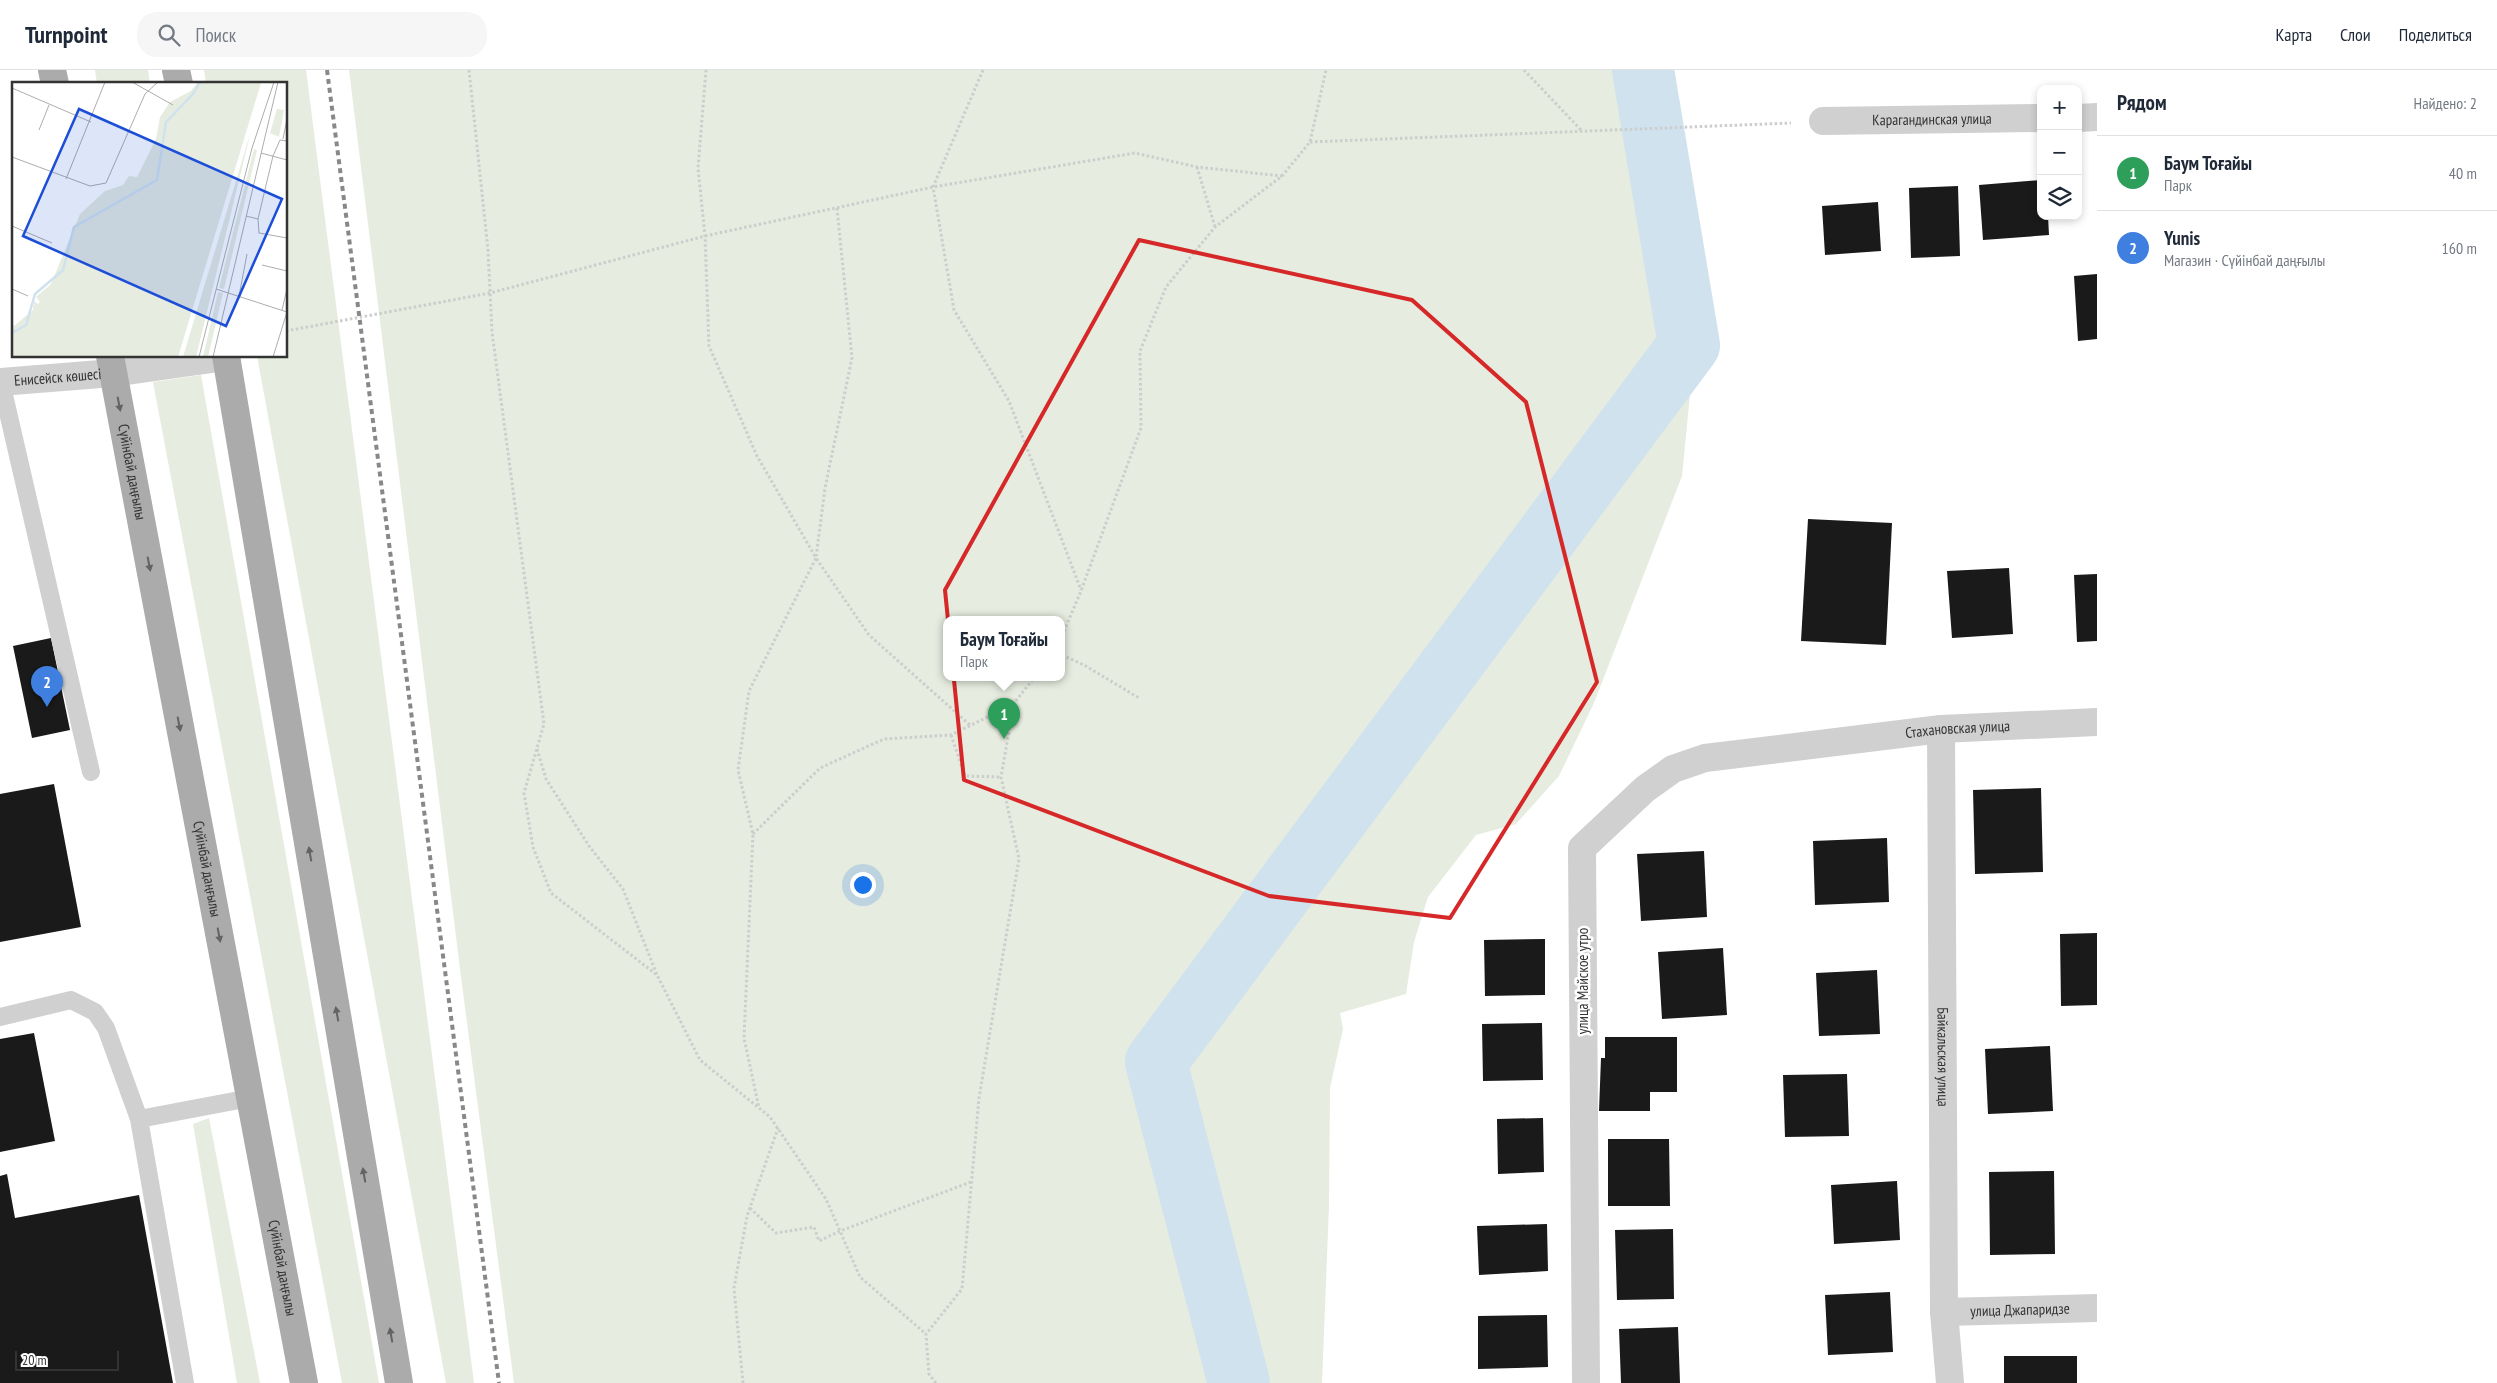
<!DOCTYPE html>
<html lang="ru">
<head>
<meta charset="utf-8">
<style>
  :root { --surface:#fff; --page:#f6f6f7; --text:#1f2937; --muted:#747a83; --line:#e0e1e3; --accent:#e63946 }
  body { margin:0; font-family:"PT Sans Narrow",sans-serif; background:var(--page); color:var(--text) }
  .controls { position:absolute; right:15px; top:15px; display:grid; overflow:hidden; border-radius:10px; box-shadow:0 2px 8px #0003 }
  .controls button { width:45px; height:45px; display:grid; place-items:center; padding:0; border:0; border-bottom:1px solid var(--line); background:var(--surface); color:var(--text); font:25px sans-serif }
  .scale { position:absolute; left:15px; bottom:12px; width:104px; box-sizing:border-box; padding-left:5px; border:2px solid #333; border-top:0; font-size:14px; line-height:18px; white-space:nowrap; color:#333; -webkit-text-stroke:4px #fff; paint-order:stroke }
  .you { position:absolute; left:862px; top:814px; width:18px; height:18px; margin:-12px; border:4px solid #fff; border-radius:50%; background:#1a73e8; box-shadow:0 0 0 8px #1a73e833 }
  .badge { display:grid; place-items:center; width:32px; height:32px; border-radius:50%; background:var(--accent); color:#fff; font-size:16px; font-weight:700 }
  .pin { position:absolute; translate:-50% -41px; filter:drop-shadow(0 1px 2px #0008) }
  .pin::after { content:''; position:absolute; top:26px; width:18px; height:15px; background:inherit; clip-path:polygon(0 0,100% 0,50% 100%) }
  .popup { position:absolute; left:943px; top:546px; width:122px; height:65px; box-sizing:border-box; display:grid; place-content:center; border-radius:10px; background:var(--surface); filter:drop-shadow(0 1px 4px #0005); font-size:16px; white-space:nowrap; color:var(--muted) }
  .popup b { font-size:19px; color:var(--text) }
  .popup::after { content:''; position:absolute; left:50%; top:100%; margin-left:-10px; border:10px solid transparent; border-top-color:var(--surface) }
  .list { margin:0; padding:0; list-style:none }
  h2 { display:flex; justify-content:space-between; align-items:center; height:65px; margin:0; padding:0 20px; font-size:21px }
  h2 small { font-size:16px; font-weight:400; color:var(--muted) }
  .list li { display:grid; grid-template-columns:32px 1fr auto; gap:15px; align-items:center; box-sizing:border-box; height:75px; padding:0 20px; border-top:1px solid var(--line) }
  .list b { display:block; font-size:19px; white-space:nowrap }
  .list p { margin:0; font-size:16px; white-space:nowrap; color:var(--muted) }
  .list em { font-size:16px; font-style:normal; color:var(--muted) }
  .icon { flex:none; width:28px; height:28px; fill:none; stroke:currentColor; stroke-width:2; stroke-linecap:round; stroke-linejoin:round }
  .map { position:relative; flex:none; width:2097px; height:1313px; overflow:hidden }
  header { display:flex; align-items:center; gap:30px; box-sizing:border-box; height:70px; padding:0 25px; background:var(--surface); border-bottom:1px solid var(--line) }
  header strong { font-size:24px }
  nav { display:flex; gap:28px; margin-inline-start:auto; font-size:18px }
  .search { width:350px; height:45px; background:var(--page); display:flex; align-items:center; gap:12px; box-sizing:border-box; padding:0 18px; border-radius:20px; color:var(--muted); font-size:19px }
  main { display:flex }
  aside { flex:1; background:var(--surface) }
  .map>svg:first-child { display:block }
  .green { fill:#e6ecdf; fill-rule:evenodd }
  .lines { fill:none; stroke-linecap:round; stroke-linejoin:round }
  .river { stroke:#cfe2ee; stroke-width:62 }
  .building { fill:#1a1a1a }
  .path { stroke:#cdcdcd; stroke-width:3; stroke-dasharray:2.5 2.5; stroke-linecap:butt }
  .service { stroke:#d0d0d0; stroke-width:18 }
  .minor { stroke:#d0d0d0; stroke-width:28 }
  .primary { stroke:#ababab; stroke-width:28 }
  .rail { stroke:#888; stroke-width:4; stroke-dasharray:5 4; stroke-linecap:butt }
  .oneway { fill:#636363 }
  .marked { fill:none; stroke:#d62828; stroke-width:4; stroke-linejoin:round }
  .labels { text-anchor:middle; stroke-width:5; stroke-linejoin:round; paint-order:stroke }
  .street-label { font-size:15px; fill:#333; stroke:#fff }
  .inset-river { fill:none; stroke:#cfe2ee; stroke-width:2.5 }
  .inset-road { fill:none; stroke:#adadad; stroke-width:1 }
  .view { fill:#1d4ed8; fill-opacity:0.15; stroke:#1d4ed8; stroke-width:2.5 }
  .inset-edge { fill:none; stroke:#333; stroke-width:2.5 }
</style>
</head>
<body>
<header>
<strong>Turnpoint</strong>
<div class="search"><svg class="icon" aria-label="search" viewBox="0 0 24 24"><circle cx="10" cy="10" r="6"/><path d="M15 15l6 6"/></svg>Поиск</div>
<nav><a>Карта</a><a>Слои</a><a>Поделиться</a></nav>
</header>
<main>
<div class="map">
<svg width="2097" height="1313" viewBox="0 0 2097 1313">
  <rect width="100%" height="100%" fill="#fff"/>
  <path class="green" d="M95,0h53l2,14h-53z
    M204,0h102l168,1313h-28l-189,-1027h29v-272h-80z
    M349,0h1317l4,175 23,119 -11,112 -88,227 -35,73 -43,48 -40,11 -48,62 -14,45 -8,52 -66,19 3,16 -13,59 -1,118 -7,177h-808l-54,-414zM946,550h116v58h-116z
    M201,305l178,1008h-37l-189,-1001z
    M209,1048l51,265h-23l-44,-259z"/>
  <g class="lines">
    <path class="river" d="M1239,1313l-83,-321 533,-717 -46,-275"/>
  </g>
  <path class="building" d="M2041,110v36h7l1,19 -66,5 -4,-55z
    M1958,116l2,70 -49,2 -2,-70z
    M1878,132l3,49 -56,4 -3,-49z
    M2097,204v65l-19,2 -4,-65z
    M1808,449l84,4 -6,122 -85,-4z
    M2009,498l4,66 -61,4 -5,-67z
    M2097,504v67l-20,1 -3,-67z
    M51,568l19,92 -38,8 -19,-92z
    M54,714l27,143 -81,15v-148z
    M2041,718l2,84 -68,2 -2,-84z
    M1887,768l2,64 -74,3 -2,-64z
    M1704,781l3,66 -66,4 -4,-67z
    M2097,863v72l-36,1 -1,-72z
    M1545,869v56l-60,1 -1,-56z
    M1723,878l4,67 -65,4 -4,-67z
    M1877,900l3,64 -61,2 -3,-63z
    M1542,953l1,57 -60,1 -1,-57z
    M34,963l21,108 -55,11v-113z
    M1605,967h72v55h-27v19h-51l2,-53h4z
    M2050,976l3,65 -65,3 -3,-65z
    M1847,1004l2,62 -64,1 -2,-62z
    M1543,1048l1,54 -46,2 -1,-55z
    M1608,1069h61l1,67h-62z
    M2054,1101l1,83 -65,1 -1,-83z
    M7,1104l8,44 124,-23 34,188h-173v-207z
    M1897,1111l3,59 -66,4 -3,-59z
    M1547,1154l1,47 -69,4 -2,-49z
    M1673,1159l1,70 -57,1 -2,-70z
    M1890,1222l3,60 -65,3 -3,-60z
    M1547,1245l1,52 -70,2v-53z
    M1678,1257l2,56h-59l-2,-54z
    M2004,1286h73v27h-73z"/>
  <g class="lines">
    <path class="path" d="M469,0l19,180 4,82 52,392 -20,69 9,54 18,46 106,82 43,85 70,57 56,82 34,78 66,57
      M706,0l-8,98 7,68 4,110 48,110 59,102 -67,133 -11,79 15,64 -9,204 15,70
      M983,0l-50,117 21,123 55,91 72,189
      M1524,0l58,61
      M1310,72l481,-19
      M1197,97l18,60
      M837,138l15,150 -27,130 -9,70 53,77 101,90
      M286,261l204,-38 215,-57 228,-49 202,-34 62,14 85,9
      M1062,566l19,-45 60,-163 -1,-77 26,-64 49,-60 67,-51 28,-34 16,-72
      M1062,585l22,10 55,33
      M951,665l14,41 36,1
      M537,679l9,30 43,67 34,43 34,86
      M753,764l67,-66 64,-29 67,-4 63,-31
      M750,1138l26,25 38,-6 5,14 21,-10 131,-49
      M743,1313l-9,-95 13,-72 31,-88
      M936,1313l-7,-9 -3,-40 36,-45 17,-191 40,-239 -18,-82 13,-74 20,-25"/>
    <path class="service" d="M1,312l90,390
      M0,947l71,-17 24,12 11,16 33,91 111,-21
      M139,1049l46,264"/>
    <g class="minor">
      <path d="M2078,48l19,-1"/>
      <path id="s1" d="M1823,51l218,-3"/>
      <path id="s2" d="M0,312l113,-9 113,-16"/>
      <path id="s3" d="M1941,659l3,583 6,71"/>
      <path id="s4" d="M1944,1242l153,-4"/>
      <path id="s5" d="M1586,1313l-4,-535 63,-59 28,-20 32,-11 236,-29 156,-7"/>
    </g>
    <g class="primary">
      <path d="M52,0l3,14"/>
      <path d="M176,0l3,14"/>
      <path id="s6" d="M110,286l194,1027"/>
      <path d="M226,286l173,1027"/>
    </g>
    <path class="rail" d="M327,0l172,1313"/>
  </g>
  <defs><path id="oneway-solid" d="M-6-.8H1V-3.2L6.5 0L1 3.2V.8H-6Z" transform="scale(1.25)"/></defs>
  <g class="oneway">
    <use href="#oneway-solid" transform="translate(119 334) rotate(79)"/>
    <use href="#oneway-solid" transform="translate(149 494) rotate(79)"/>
    <use href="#oneway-solid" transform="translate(179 654) rotate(79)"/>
    <use href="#oneway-solid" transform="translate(310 784) rotate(-100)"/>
    <use href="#oneway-solid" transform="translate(219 865) rotate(79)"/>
    <use href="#oneway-solid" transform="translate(337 944) rotate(-100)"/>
    <use href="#oneway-solid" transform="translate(364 1105) rotate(-100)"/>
    <use href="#oneway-solid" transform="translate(391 1265) rotate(-100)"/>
  </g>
  <path class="marked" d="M1139,170l273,60 114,102 71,280 -147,236 -181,-22 -305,-116 -19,-190z"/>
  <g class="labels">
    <g class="street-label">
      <text dy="5" stroke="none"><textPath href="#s1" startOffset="109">Карагандинская улица</textPath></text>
      <text dy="5" stroke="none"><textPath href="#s2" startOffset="58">Енисейск көшесі</textPath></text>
      <text dy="5" stroke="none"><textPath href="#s6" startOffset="118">Сүйінбай даңғылы</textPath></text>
      <text dy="5" stroke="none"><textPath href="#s5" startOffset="944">Стахановская улица</textPath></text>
      <text dy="5" stroke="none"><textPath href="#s6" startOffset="522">Сүйінбай даңғылы</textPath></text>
      <text transform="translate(1583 911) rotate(-90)" y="5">улица Майское утро</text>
      <text dy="5" stroke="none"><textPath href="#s3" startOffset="328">Байкальская улица</textPath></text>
      <text dy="5" stroke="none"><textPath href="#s6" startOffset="928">Сүйінбай даңғылы</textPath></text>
      <text dy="5" stroke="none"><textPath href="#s4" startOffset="76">улица Джапаридзе</textPath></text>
    </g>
  </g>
  <g transform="translate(12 12)">
    <rect width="275" height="275" fill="#fff"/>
    <path d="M186,0l63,1 -83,274h-166v-32l2,1 19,-16 1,-9 4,3 2,-2 -4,-5 15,-13 29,-70 25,-23 18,-6 6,-9 8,1 19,-38 4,-22 10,-15 21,-11zM265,27l7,1 -5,27 -9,-4zM239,49l-55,226h-13l21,-70zM242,67l3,1 -33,139 -5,-1zM206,210l5,1 -15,64h-5z" fill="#e6ecdf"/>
    <path class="inset-river" d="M0,251l14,-8 9,-31 28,-24 11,-43 83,-47 9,-58 27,-28 7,-12"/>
    <path class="inset-road" d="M120,0l41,23M0,6l79,34M27,48l10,-25M271,57l4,-20M249,71l26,7M0,75l78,29 16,-3 39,-89 13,-12M54,97l39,-97M234,134l12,3 1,14 28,5M246,137l15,-63 7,-16 7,1M0,144l40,17M250,183l25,6M0,207l16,7M204,207l71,23M227,214l8,-42M270,228l5,-21M187,275l53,-209 22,-66M201,275l65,-275M261,275l14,-45"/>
    <path class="view" d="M67,27l203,90 -56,127 -203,-90z"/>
    <rect width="275" height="275" class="inset-edge"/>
  </g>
</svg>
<div class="controls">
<button>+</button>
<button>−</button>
<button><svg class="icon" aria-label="layers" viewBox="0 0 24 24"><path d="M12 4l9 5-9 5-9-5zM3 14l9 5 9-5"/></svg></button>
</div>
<div class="scale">20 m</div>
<div class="you"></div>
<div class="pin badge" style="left:1004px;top:669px;background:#2e9e5b">1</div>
<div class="popup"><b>Баум Тоғайы</b>Парк</div>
<div class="pin badge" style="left:47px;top:637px;background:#3f7fe0">2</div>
</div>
<aside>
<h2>Рядом<small>Найдено: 2</small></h2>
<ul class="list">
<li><span class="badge" style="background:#2e9e5b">1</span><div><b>Баум Тоғайы</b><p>Парк</p></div><em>40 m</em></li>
<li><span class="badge" style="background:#3f7fe0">2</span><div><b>Yunis</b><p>Магазин · Сүйінбай даңғылы</p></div><em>160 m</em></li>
</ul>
</aside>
</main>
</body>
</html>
